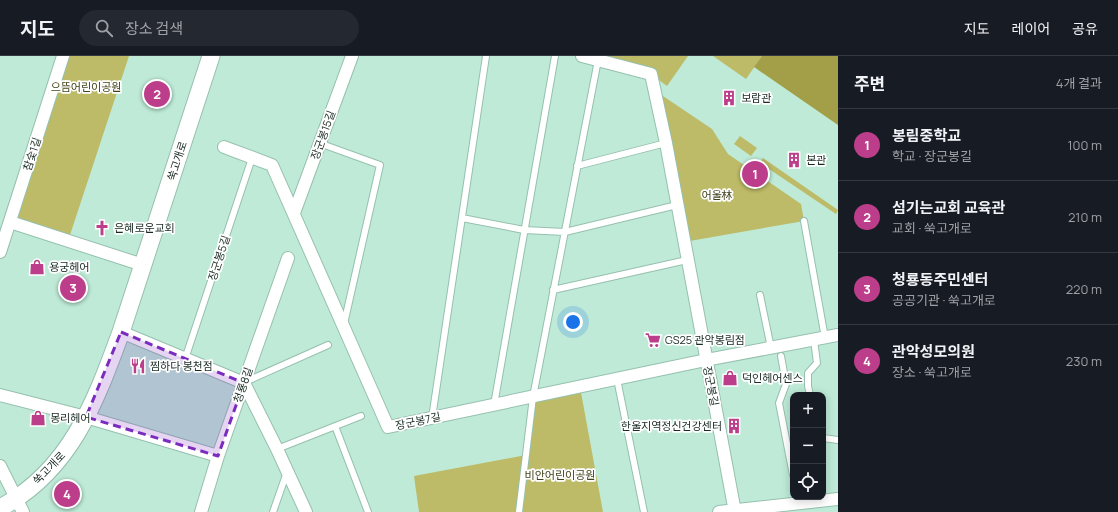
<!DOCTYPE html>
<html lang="ko">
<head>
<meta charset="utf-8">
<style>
  :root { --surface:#171b24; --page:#242831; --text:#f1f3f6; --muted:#9ea1a6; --line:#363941; --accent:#bc3d8a }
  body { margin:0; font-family:Manrope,"Noto Sans KR",sans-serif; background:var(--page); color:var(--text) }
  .controls { position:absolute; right:12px; bottom:12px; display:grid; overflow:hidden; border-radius:8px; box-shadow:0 2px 10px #0003 }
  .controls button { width:36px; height:36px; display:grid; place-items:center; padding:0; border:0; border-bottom:1px solid var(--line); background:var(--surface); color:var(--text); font:20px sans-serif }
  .you { position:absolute; left:573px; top:266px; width:14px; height:14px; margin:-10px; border:3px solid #fff; border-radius:50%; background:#1a73e8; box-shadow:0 0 0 6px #1a73e833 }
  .badge { display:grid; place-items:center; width:26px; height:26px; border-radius:50%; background:var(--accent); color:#fff; font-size:13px; font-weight:700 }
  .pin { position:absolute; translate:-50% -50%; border:2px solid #fff; box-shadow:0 1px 4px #0006 }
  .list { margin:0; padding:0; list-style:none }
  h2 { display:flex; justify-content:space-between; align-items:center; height:52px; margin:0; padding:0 16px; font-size:17px }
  h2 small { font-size:13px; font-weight:400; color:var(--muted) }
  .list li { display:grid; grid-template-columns:26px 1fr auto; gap:12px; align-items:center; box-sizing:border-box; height:72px; padding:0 16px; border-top:1px solid var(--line) }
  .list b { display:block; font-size:15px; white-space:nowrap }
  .list p { margin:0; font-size:13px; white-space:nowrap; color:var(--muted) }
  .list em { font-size:13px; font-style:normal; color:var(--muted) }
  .icon { flex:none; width:22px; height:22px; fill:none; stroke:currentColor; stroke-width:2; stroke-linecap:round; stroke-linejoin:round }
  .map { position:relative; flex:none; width:838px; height:456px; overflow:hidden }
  header { display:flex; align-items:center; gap:24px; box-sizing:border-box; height:56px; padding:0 20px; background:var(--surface); border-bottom:1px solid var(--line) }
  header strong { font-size:19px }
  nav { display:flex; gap:22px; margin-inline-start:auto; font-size:14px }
  .search { width:280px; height:36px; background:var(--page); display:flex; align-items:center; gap:10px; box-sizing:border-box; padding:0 14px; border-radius:22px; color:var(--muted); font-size:15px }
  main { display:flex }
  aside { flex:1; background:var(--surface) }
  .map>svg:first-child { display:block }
  .green { fill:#bdbb67 }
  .forest { fill:#a29f48 }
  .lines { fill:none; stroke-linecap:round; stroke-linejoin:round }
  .lane-casing { stroke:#96c0ae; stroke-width:8 }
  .street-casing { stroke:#96c0ae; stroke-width:14 }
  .secondary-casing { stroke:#96c0ae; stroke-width:19 }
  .lane { stroke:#fff; stroke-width:6 }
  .street { stroke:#fff; stroke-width:12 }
  .secondary { stroke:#fff; stroke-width:17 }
  .marked { fill:#7b2cbf; fill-opacity:0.2; stroke:#7b2cbf; stroke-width:3; stroke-dasharray:8 5; stroke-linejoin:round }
  .labels { text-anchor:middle; stroke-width:3.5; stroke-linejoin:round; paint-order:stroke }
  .park-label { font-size:11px; fill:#44431d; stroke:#fff }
  .poi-label { font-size:11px; fill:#192a23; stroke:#fff; text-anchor:start }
  .street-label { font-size:11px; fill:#192a23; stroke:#fff }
</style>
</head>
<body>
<header>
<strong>지도</strong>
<div class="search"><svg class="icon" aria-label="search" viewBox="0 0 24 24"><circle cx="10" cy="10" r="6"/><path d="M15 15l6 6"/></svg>장소 검색</div>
<nav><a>지도</a><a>레이어</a><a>공유</a></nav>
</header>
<main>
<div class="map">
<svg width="838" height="456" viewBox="0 0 838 456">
  <rect width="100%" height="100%" fill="#beead7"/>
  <path class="green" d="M63,0h66l-61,185 -58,-19z
    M582,0h106l-21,30 -16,-12z
    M713,0h49l-16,23z
    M654,34l58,39 16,25 73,50 3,17 -120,21z
    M740,80l17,12 -6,8 -17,-12z
    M763,102l75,52 -2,4 -76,-51z
    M580,331l23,125h-184l-5,-36 112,-21 7,-58z"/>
  <path class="forest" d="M762,0h76v69l-84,-58z"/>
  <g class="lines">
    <defs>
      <path id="lane" d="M319,87l61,22 -36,159
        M577,110l89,-23
        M462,162l62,12 41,2 112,-27
        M804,165l21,117
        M553,234l134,-30
        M760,239l11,53
        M781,300l5,28 -7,19 14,72
        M185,303l67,-201
        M617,323l27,133
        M245,326l83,-37
        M810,339l-2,-9v-13l9,-10 -3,-23
        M494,349l61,-349
        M432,362l54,-362
        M335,370l33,86
        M823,382l15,2
        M277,393l84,-33
        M273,456l14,-40
        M519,456l14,-115 65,-337"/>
      <path id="street" d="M582,0l69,18 15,69 69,369
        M224,91l48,18 116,262 318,-67 132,-25
        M294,157l58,-157
        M10,166l133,43
        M0,196l63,-196
        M121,276l123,51 33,66 29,63
        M0,339l86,22 132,39
        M0,410l23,46
        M201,456l17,-56 70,-198
        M719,456l119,-13"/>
      <path id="secondary" d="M0,452c70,-37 95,-105 121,-176l90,-276"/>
    </defs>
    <use href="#lane" class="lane-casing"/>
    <use href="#street" class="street-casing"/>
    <use href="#secondary" class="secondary-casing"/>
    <use href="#lane" class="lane"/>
    <use href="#street" class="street"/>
    <use href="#secondary" class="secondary"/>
  </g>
  <path class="marked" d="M121,276l123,51 -26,73 -132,-39z"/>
  <defs>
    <symbol id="building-bare" viewBox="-9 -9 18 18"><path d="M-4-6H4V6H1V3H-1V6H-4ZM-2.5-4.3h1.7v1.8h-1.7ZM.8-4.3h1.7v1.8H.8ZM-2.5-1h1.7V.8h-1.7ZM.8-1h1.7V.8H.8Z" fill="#bc3d8a" stroke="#fff" stroke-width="2.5" paint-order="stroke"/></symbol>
    <symbol id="church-bare" viewBox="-9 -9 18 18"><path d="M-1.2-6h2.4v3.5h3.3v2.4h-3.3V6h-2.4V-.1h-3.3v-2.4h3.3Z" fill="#bc3d8a" stroke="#fff" stroke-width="2.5" paint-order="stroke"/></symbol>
    <symbol id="shop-bare" viewBox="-9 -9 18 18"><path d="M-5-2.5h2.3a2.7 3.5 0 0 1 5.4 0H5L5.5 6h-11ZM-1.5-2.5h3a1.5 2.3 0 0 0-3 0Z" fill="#bc3d8a" stroke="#fff" stroke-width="2.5" paint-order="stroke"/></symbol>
    <symbol id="supermarket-bare" viewBox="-9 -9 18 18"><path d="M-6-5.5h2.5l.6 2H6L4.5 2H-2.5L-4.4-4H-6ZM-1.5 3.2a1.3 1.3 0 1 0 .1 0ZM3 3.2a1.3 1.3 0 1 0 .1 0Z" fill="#bc3d8a" stroke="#fff" stroke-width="2.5" paint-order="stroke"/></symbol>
    <symbol id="restaurant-bare" viewBox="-9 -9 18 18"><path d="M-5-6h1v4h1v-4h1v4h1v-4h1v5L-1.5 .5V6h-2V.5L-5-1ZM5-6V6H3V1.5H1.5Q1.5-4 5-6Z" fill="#bc3d8a" stroke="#fff" stroke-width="2.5" paint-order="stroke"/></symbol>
  </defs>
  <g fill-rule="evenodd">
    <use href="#building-bare" x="718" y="31" width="22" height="22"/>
    <use href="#building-bare" x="783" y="93" width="22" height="22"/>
    <use href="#church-bare" x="91" y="161" width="22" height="22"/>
    <use href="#shop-bare" x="26" y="200" width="22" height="22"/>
    <use href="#supermarket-bare" x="642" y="273" width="22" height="22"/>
    <use href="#restaurant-bare" x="127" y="299" width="22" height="22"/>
    <use href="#shop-bare" x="719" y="311" width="22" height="22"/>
    <use href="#shop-bare" x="27" y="351" width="22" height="22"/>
    <use href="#building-bare" x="723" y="359" width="22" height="22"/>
  </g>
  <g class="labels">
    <g class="park-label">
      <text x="86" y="35">으뜸어린이공원</text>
      <text x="717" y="143">어울林</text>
      <text x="560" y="423">비안어린이공원</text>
    </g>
    <g class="poi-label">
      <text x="741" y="46">보람관</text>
      <text x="806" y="108">본관</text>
      <text x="114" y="176">은혜로운교회</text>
      <text x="49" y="215">용궁헤어</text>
      <text x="665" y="288">GS25 관악봉림점</text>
      <text x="150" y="314">찜하다 봉천점</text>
      <text x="742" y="326">덕인헤어센스</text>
      <text x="50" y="366">몽리헤어</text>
      <text x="722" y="374" text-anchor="end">한울지역정신건강센터</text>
    </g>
    <g class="street-label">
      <text transform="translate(323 79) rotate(-70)" y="4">장군봉15길</text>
      <text transform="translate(32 98) rotate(-72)" y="4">참숯1길</text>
      <text transform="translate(177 105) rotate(-72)" y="4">쑥고개로</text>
      <text transform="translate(219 202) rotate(-72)" y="4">장군봉5길</text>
      <text transform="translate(243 329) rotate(-71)" y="4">청룡8길</text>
      <text transform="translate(711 330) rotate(79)" y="4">장군봉길</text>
      <text transform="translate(418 365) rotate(-12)" y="4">장군봉7길</text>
      <text transform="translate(49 412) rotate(-46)" y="4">쑥고개로</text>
    </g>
  </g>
</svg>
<div class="controls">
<button>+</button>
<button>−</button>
<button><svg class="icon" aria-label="locate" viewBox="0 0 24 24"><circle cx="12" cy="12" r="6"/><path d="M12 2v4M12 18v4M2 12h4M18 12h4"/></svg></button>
</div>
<div class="you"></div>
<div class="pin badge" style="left:755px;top:118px">1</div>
<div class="pin badge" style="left:157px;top:38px">2</div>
<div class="pin badge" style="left:73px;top:232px">3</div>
<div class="pin badge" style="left:67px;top:438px">4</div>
</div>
<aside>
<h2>주변<small>4개 결과</small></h2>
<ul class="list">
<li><span class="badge">1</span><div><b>봉림중학교</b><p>학교 · 장군봉길</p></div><em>100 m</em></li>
<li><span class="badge">2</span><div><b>섬기는교회 교육관</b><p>교회 · 쑥고개로</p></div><em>210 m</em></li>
<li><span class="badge">3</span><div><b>청룡동주민센터</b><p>공공기관 · 쑥고개로</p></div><em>220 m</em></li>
<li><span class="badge">4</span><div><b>관악성모의원</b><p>장소 · 쑥고개로</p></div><em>230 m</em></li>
</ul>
</aside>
</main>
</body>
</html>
